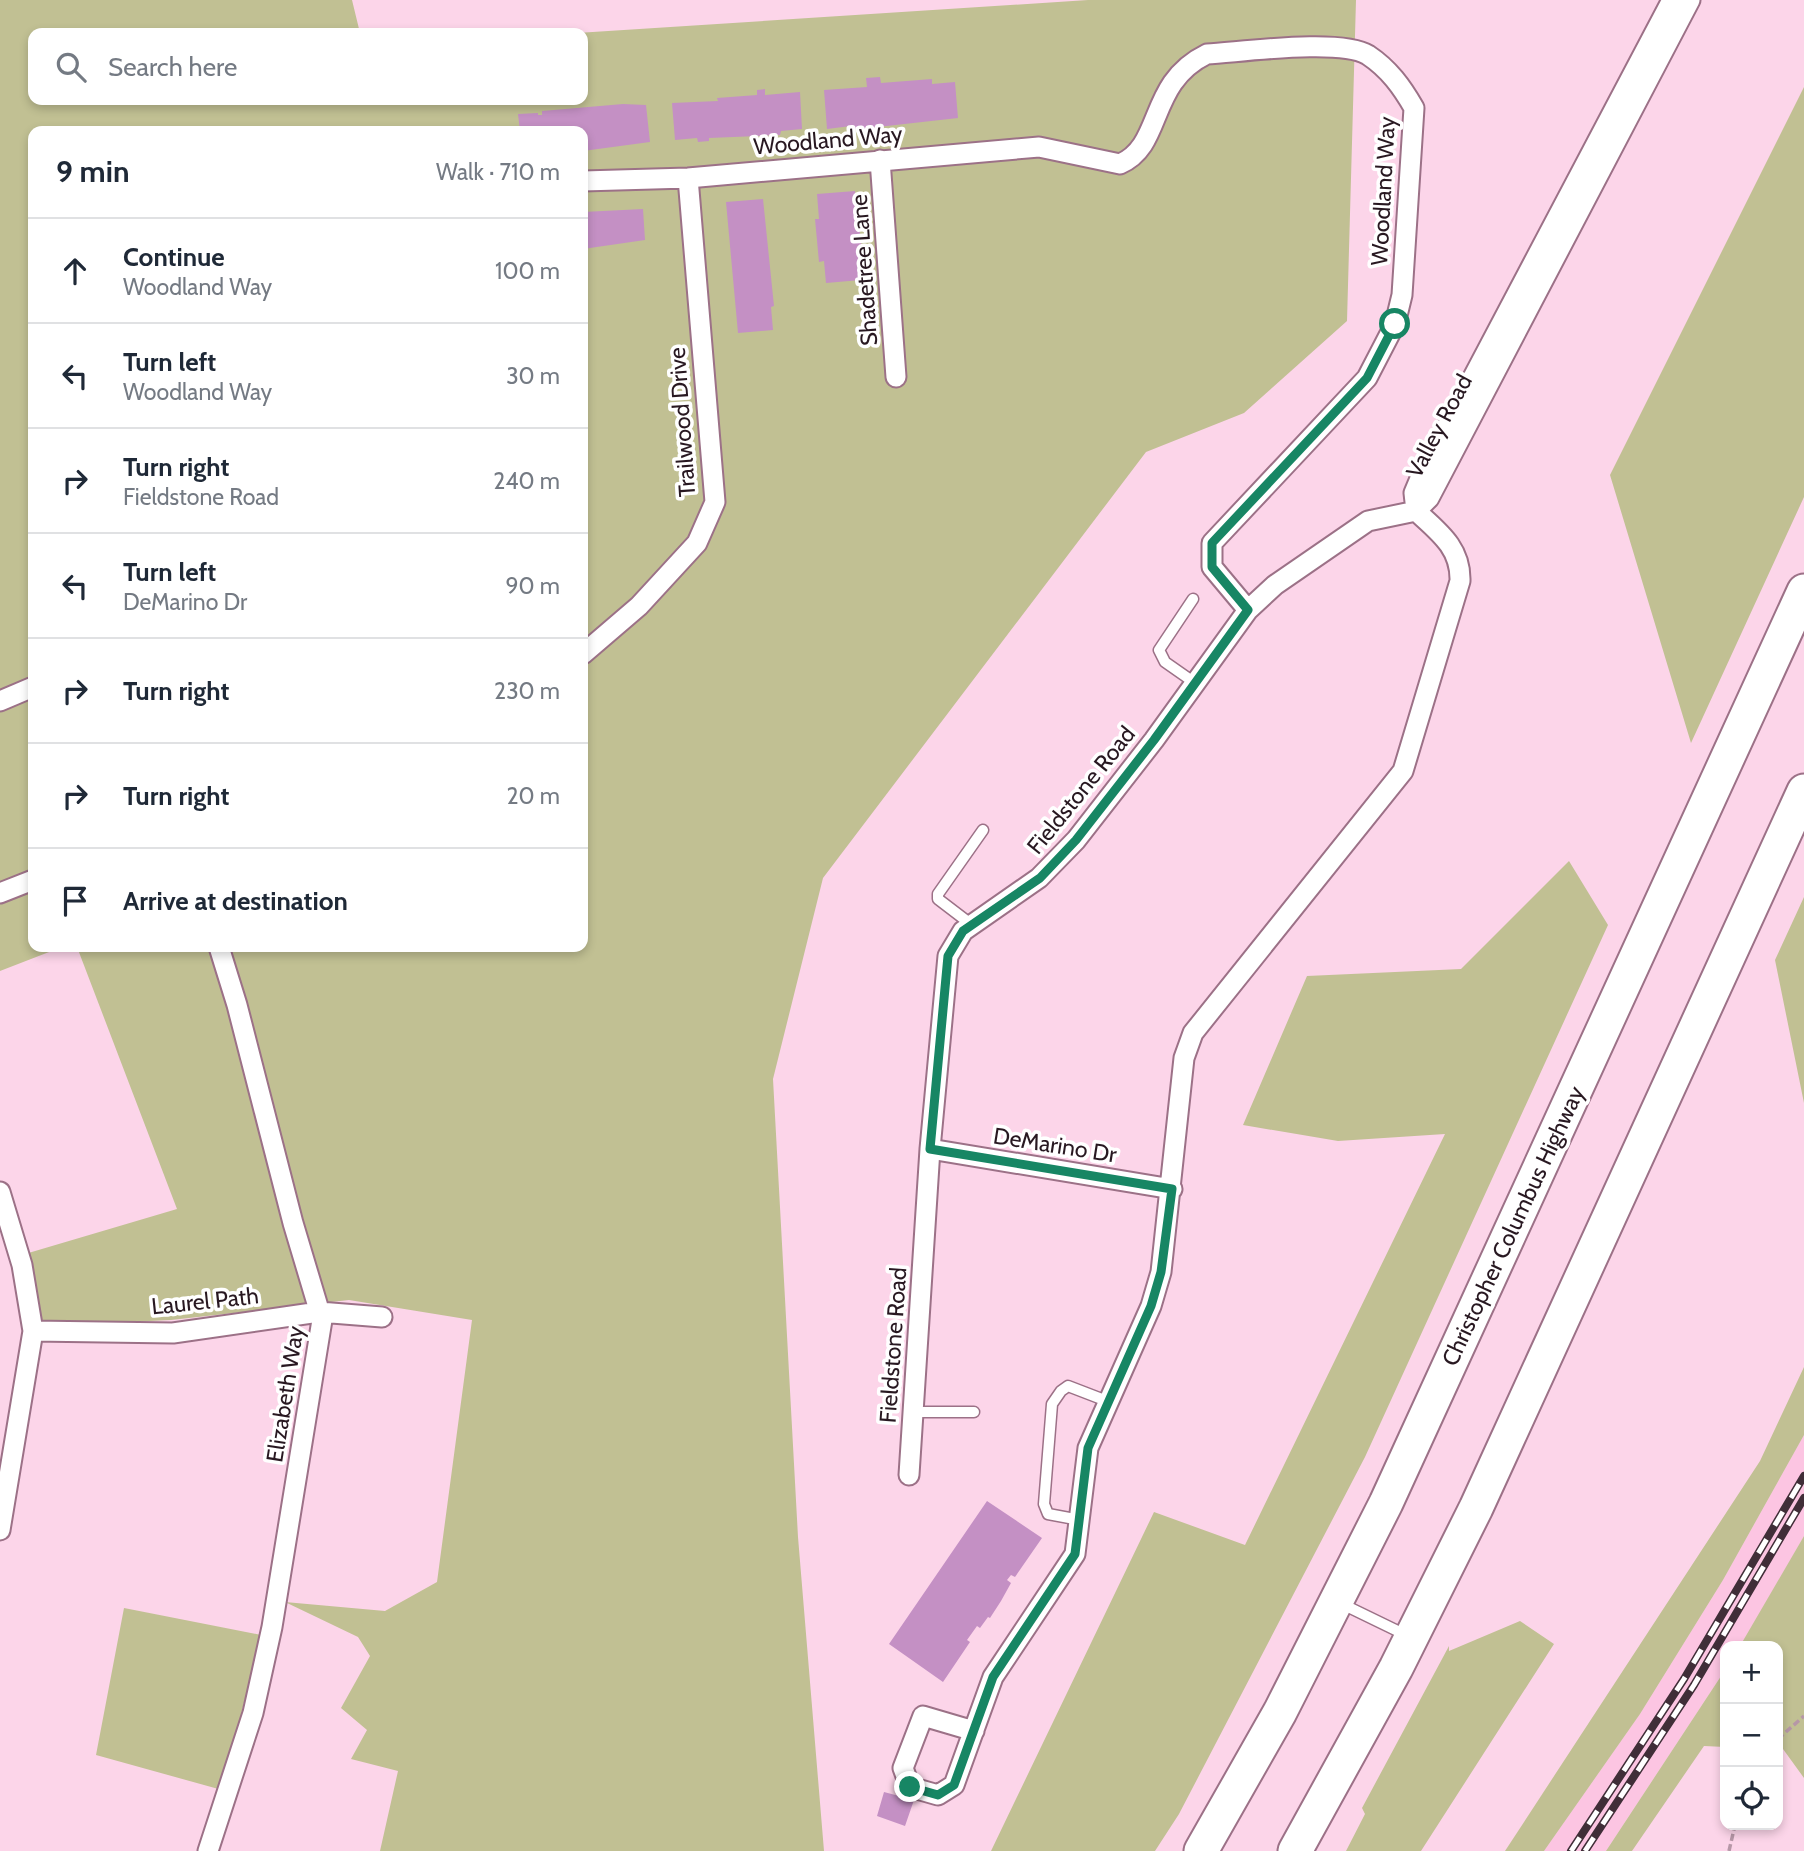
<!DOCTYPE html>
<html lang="en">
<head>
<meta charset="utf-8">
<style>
  :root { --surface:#fff; --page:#f2f2f3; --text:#1f2937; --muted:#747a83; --line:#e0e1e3 }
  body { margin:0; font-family:Cabin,sans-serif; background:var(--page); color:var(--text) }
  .controls { position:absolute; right:21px; bottom:21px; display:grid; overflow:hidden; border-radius:14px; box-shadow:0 4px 10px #0003 }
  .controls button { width:63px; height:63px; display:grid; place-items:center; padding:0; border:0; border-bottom:2px solid var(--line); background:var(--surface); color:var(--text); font:35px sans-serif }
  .stop { position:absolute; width:21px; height:21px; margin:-16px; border:5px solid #178664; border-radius:50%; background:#fff }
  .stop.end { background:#178664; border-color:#fff; box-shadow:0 2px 7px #0008 }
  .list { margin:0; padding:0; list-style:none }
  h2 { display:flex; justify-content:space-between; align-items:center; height:91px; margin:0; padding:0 28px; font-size:30px }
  h2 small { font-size:23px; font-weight:400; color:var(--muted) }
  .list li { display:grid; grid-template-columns:46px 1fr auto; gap:21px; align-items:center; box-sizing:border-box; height:105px; padding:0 28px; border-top:2px solid var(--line) }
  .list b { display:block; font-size:26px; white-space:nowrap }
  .list p { margin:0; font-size:23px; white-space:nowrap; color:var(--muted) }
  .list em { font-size:23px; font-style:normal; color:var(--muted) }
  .icon { flex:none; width:38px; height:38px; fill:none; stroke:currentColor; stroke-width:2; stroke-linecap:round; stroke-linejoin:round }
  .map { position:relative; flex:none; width:1804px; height:1851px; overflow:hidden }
  .search { position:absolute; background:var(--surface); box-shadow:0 4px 10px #0003; left:28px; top:28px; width:560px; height:77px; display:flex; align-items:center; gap:18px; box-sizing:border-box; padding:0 24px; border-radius:14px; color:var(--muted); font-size:26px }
  .panel { position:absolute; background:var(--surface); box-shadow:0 4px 10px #0003; left:28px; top:126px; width:560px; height:826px; border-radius:14px }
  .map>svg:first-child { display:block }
  .built { fill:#fcc5e2 }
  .green { fill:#c1c093 }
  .building { fill:#c490c4 }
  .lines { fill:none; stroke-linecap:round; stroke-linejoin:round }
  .service-casing { stroke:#9c7187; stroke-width:13 }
  .minor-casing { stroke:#9c7187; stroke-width:23 }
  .motorway-casing { stroke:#9c7187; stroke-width:37 }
  .path { stroke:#b697a7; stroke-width:3.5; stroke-dasharray:7 3.5; stroke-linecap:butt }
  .service { stroke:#fff; stroke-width:10 }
  .minor { stroke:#fff; stroke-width:19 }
  .motorway { stroke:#fff; stroke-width:33 }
  .rail-casing { stroke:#402e38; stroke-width:8 }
  .rail { stroke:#fff; stroke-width:5; stroke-dasharray:16; stroke-linecap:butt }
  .route { stroke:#178664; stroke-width:9 }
  .labels { text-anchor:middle; stroke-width:7; stroke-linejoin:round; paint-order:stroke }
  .street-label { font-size:23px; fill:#281821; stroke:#fff }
</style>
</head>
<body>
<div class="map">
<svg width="1804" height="1851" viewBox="0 0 1804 1851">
  <rect width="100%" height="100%" fill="#fcd5e9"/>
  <path class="built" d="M1804,1435v101l-56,98 -8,12h-15v24l-119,181h-62l96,-137 83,-134z"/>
  <path class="green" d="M0,0h352l8,33h-327v67h550v-67h-6l511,-33h268l-9,321 -103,92 -98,39 -323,426 -50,201 25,458 26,314h-444l18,-80 -47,-12 16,-29 -26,-22 29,-52 -12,-19 -73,-35 100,9 52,-29 35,-262 -123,-20 -178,20 -127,6 -19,-72 152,-45 -100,-262h506v-816h-550v816h29l-62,24z
    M1804,87v410l-113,246 -81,-268z
    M1569,861l39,64 -243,532 -186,357 -24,37h-164l163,-339 91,33 200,-411 -107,7 -95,-16 64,-149 154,-7z
    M1804,897v206l-29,-143z
    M1804,1367v68l-81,145 -83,134 -96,137h-39l255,-390z
    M1804,1536v242l-21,-29h-5v-103h-38z
    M124,1608l137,27 -39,155 -126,-35z
    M1520,1621l34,23 -133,207h-75l19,-37 -3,-6 87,-162v5z
    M1725,1670v77l-21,-1 -72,105h-26z"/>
  <path class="building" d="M880,77l1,6 51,-4v5l23,-2 3,36 -107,12v-4l-24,3 -3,-39 43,-3 -1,-9z
    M765,89v6l35,-3 2,37 -21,2 -1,4 -71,3v3l-11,1 -1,-4 -22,2 -3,-37 46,-2 -1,-3 40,-3v-5z
    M623,104l23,1 4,37 -67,9v-20h-63l-2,-17 20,-1v2h4v-4z
    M855,191l7,59h-3l2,30 -35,3 -2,-22 -5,1 -4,-43h4l-2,-25z
    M763,199l11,107 -3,1 2,23 -35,3 -12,-131z
    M643,209l2,31 -62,9v-37z
    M987,1501l55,37 -27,39 -4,-2 -4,5 4,3 -10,18 -11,17 -2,-1 -8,11 -3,-2 -10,14 3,2 -27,40 -54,-38z
    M884,1792l30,8 -9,26 -28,-10z"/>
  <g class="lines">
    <defs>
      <path id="service" d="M1193,599l-34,51 6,12 30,21
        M972,925l-34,-26v-5l45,-64
        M913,1412h61
        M1080,1520l-32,-6 -4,-10 8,-100 9,-13 7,-5 39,15
        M1340,1603l68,33"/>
      <path id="minor" d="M880,160l16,217
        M583,181l105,-3 351,-31 81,17c44,-19 27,-81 87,-110 35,-2 134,-16 161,1 21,14 34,32 46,53l-12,187 -7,29 -28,54 -155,165v24l36,43
        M1416,511l13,-13 261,-498
        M1416,511l-2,-18 8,-19 250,-474
        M583,654l56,-48 58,-63 18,-41 -27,-324
        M0,701l33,-14
        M0,893l33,-13
        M930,1149l242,40
        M0,1192l22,73 11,66 -33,199
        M33,1331l140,2 146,-21 63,5
        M909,1475l21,-326 18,-193 15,-25 76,-53 37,-38 78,-100 94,-130 27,-25 93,-64 48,-10
        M974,1731l-51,-15 -20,52 7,19 28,8 16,-10 39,-108 82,-123 13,-106 63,-142 10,-34 23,-214 9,-25 210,-262 57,-190c1,-33 -21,-49 -44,-70
        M208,1851l45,-138 19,-86 50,-307 -29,-97 -56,-218 -18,-58"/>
      <path id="motorway" d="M1201,1851l79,-139 106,-209 418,-912
        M1295,1851l101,-183 80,-160 328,-717"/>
    </defs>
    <use href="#service" class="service-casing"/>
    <use href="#minor" class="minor-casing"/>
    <use href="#motorway" class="motorway-casing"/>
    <path class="path" d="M1778,1739l26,-23
      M1729,1851l6,-26"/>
    <use href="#service" class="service"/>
    <use href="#minor" class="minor"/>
    <use href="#motorway" class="motorway"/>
    <defs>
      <path id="rail" d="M1571,1851l113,-172 120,-203
        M1585,1851l109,-166 110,-187"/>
    </defs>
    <use href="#rail" class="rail-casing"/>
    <use href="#rail" class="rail"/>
  </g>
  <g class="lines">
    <path class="route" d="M910,1787l28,8 16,-10 39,-108 82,-123 13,-106 63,-142 10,-34 11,-83 -242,-40 18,-193 15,-25 77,-53 36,-38 78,-100 94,-130 -36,-43v-24l155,-165 28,-54"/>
  </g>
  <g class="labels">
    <g class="street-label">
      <text transform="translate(828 140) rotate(-5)" y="8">Woodland Way</text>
      <text transform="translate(1383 191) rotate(-87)" y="8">Woodland Way</text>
      <text transform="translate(864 270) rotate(-94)" y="8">Shadetree Lane</text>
      <text transform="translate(682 422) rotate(-94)" y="8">Trailwood Drive</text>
      <text transform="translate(1439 426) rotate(-62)" y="8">Valley Road</text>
      <text transform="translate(1081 790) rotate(-51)" y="8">Fieldstone Road</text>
      <text transform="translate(1055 1145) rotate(9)" y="8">DeMarino Dr</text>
      <text transform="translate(1513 1226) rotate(-65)" y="8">Christopher Columbus Highway</text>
      <text transform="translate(205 1301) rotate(-6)" y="8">Laurel Path</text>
      <text transform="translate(893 1345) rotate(-86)" y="8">Fieldstone Road</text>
      <text transform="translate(285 1394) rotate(-81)" y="8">Elizabeth Way</text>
    </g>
  </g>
</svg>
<div class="controls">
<button>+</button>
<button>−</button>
<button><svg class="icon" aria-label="locate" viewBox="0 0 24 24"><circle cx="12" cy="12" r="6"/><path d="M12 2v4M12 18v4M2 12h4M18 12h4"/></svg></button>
</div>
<div class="stop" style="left:1395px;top:324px"></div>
<div class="stop end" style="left:910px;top:1787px"></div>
<div class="search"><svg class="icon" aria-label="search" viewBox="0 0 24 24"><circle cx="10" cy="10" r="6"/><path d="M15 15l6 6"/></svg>Search here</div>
<section class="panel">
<h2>9 min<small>Walk · 710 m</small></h2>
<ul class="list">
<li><svg class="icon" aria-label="ahead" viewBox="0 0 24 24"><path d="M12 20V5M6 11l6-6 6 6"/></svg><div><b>Continue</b><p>Woodland Way</p></div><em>100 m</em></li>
<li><svg class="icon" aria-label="left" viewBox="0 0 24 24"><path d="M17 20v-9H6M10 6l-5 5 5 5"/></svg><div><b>Turn left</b><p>Woodland Way</p></div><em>30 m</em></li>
<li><svg class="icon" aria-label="right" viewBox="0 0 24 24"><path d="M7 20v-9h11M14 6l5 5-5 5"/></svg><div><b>Turn right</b><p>Fieldstone Road</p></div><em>240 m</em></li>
<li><svg class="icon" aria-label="left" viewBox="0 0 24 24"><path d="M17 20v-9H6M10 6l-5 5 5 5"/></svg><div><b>Turn left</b><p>DeMarino Dr</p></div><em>90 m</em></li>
<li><svg class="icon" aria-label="right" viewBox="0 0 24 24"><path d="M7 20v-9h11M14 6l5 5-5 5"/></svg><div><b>Turn right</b></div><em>230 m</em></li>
<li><svg class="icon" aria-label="right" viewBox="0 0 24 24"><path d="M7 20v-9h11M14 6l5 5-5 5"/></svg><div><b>Turn right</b></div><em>20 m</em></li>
<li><svg class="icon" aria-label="arrive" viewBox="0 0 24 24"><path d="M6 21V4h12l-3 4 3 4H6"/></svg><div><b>Arrive at destination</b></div></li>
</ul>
</section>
</div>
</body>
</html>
